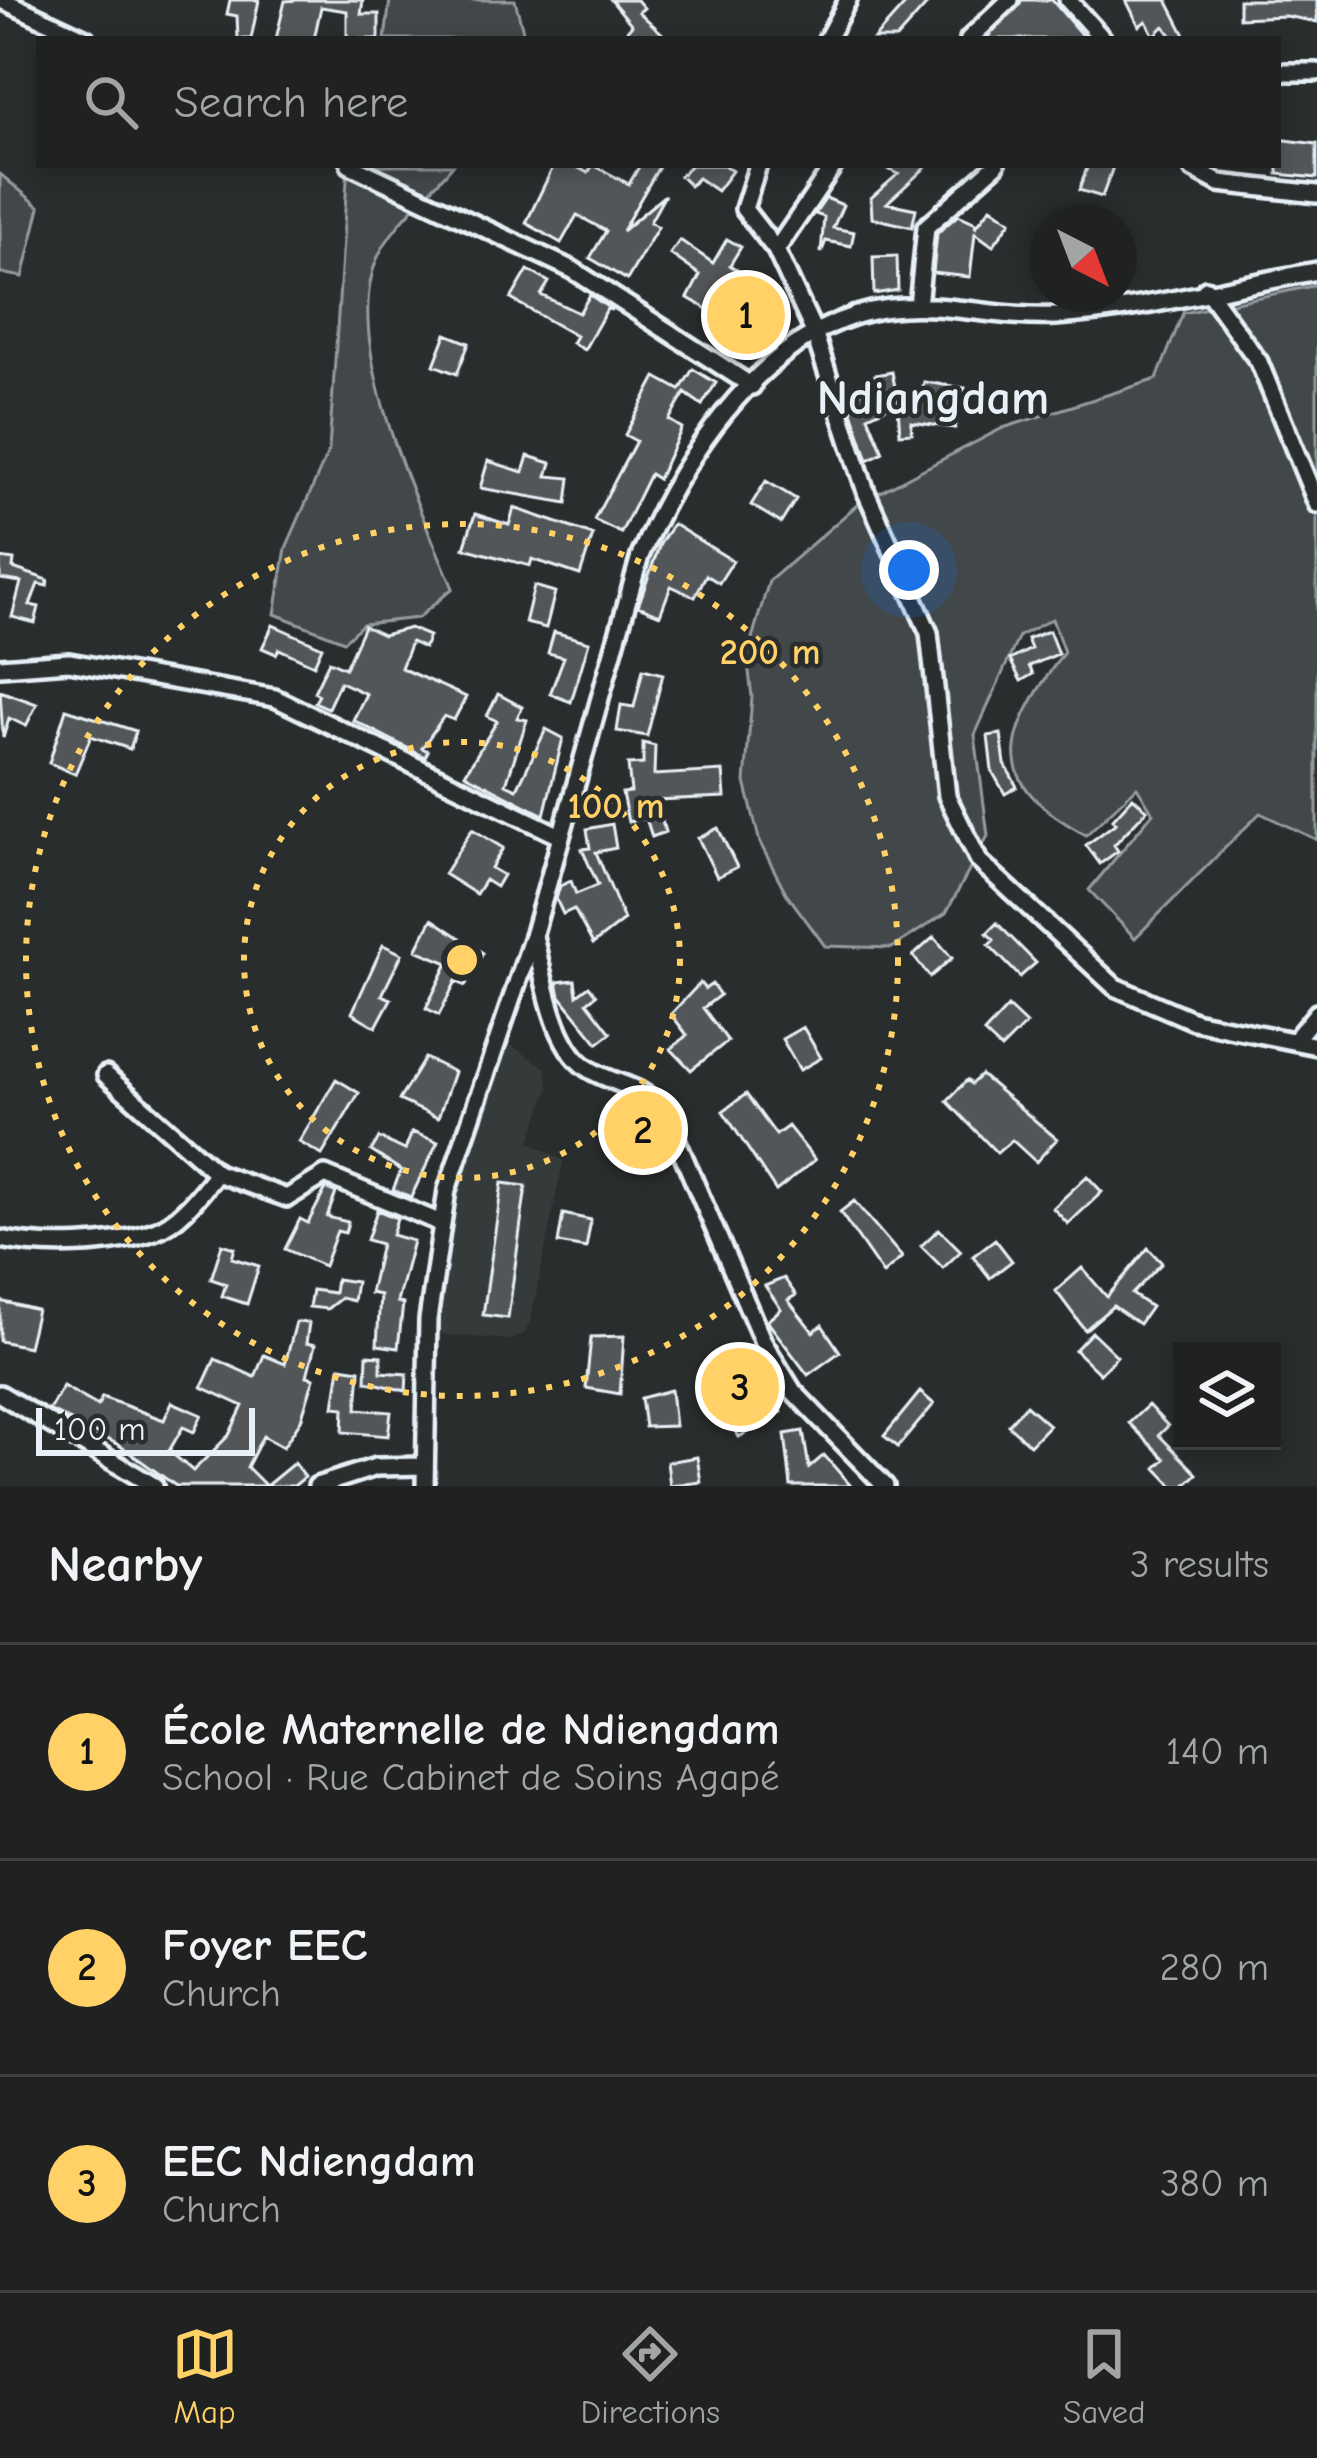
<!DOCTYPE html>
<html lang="en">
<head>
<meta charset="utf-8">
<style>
  :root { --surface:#202222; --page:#282a2a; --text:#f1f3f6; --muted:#a2a4a5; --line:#3d3f40; --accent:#ffd166 }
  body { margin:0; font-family:"Comic Neue",sans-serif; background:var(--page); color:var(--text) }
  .controls { position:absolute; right:36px; bottom:36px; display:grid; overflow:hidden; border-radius:0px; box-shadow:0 6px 18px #0003 }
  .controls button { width:108px; height:108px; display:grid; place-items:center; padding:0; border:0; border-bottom:3px solid var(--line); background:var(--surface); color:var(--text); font:60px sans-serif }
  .compass { position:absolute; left:1029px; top:204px; width:108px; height:108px; border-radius:50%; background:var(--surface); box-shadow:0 6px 18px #0003; rotate:138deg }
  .scale { position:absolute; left:36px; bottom:30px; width:219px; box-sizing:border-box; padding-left:12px; border:6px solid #e8f1f8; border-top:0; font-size:33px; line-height:42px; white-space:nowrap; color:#e8f1f8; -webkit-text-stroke:9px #2a2d2e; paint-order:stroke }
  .you { position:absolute; left:909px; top:570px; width:42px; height:42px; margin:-30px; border:9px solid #fff; border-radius:50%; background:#1a73e8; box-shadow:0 0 0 18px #1a73e833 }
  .badge { display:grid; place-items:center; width:78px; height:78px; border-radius:50%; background:var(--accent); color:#111; font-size:39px; font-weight:700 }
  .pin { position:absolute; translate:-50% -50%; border:6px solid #fff; box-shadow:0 3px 12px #0006 }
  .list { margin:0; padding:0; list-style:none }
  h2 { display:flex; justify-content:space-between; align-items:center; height:156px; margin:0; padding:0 48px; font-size:51px }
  h2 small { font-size:39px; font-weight:400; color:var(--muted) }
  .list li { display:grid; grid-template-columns:78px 1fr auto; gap:36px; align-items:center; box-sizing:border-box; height:216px; padding:0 48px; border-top:3px solid var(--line) }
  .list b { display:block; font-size:45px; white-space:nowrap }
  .list p { margin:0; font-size:39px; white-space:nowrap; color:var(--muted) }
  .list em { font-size:39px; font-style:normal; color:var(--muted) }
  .icon { flex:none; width:66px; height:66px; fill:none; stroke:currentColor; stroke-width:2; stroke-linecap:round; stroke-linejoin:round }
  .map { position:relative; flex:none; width:1317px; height:1486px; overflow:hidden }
  .search { position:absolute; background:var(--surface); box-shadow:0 6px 18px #0003; left:36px; right:36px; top:36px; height:132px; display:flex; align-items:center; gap:30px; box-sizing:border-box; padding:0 42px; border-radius:0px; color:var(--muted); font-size:45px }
  .sheet { height:804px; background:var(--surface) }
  nav { display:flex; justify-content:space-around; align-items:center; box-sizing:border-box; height:168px; border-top:3px solid var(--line); background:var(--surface); font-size:33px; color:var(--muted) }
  nav a { display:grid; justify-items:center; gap:6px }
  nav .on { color:var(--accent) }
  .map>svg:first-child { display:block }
  .built { fill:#363a3b }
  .green { fill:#424648; stroke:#959ca0; stroke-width:3 }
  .building { fill:#535759; stroke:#e8f1f8; stroke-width:3 }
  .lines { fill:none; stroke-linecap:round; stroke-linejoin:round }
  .minor-casing { stroke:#e8f1f8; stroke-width:24 }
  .minor { stroke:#2a2d2e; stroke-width:15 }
  .ring { fill:none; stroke:#ffd166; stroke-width:6; stroke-dasharray:6 12 }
  .labels { text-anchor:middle; stroke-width:9; stroke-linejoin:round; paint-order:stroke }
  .neighbourhood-label { font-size:48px; font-weight:bold; fill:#e8f1f8; stroke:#2a2d2e }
  .centre { fill:#ffd166; stroke:#2a2d2e; stroke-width:6 }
  .ring-label { font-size:36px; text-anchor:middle; font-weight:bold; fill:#ffd166; stroke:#2a2d2e; stroke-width:9; stroke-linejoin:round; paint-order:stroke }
</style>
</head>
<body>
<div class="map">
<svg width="1317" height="1486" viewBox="0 0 1317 1486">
  <rect width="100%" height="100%" fill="#2a2d2e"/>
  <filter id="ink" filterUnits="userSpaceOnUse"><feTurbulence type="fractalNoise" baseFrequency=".00833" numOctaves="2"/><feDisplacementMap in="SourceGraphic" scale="24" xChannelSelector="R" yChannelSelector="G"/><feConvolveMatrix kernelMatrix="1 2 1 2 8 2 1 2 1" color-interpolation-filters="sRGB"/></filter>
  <g filter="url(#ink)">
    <path class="built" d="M497,1036l49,32 3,20 -19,54 33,19 -32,158 -6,14 -13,7 -75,-6 -4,-8 13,-113z"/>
    <path class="green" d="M390,0h125l10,39h-140z
      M348,165h105c-23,28 -62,61 -76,94 -36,85 42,248 76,329l-35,30 -55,6 -19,17 -69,-27 11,-66 43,-98z
      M0,174l40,33 -17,70 -23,-4z
      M1317,285v555l-57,-27 -125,125 -46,-48 64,-77 -16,-26 -51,48c-102,-55 -81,-101 -22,-183l-12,-33 -33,17 -44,99 13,101 -42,77 -54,35 -67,-2 -39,-53 -26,-50 -15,-61 7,-85 -5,-42 22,-74 89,-77 60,-32 85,-44 154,-49 26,-66z"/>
    <path class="building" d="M230,0h29l-8,39h-13l-1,-23 -10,-2z
      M297,0h66l-2,14h18v25h-32v-28l-26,-4 -7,32h-38l9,-38z
      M611,0h26l7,8 -5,4 29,27h-38l-6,-5 8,-9z
      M909,0h22l-35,39h-22z
      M1022,0h30l33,39h-99z
      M1126,0h41l20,39h-13l-10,-13 -10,10 -8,-15 -7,5z
      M1239,0h78v22l-31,-6 -47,2z
      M1278,139l39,5v34l-39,-4z
      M554,165h19l15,8 5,-8 36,19 11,-19h20l-38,66 43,-36 -15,27 8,5 -31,53 -37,-22 16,-27 -29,-16 -16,28 -35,-20z
      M691,165h33l8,6 -15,20 -19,-13 -8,8 -10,-10z
      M879,165h49l-41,38 29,6 -4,18 -40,-9 -1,-20 27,-24z
      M1088,165l25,2 -11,30 -23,-7z
      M826,198l17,7 -10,23 21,4 -3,14 -25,-5 -5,12 3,-36 -9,-3z
      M991,207l20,14 -18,25 -18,-13 -5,44 -37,-4 4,-40 21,-18 18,8 -1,5z
      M727,239l14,8 -11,18 48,35 -9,13 -13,-9 -12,17 24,21 -8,9 -41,-35 -31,-18 12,-23 -30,-21 10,-14 33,23z
      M897,256l1,34 -24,4 -1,-37z
      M528,270l21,12 -8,13 38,18 11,-18 22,15 -5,-1 -23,41 -12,-7 4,-7 -65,-37z
      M446,334l23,9 -12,31 -23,-9z
      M693,369l23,14 -14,22 -17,-12 -16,27 13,8 -24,51 -8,-5 -29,59 -27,-13 42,-79 -11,-6 31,-58 24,13z
      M892,372l6,30 -30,14 15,36 -15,8 -20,-61 29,-14 -2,-10z
      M924,382l41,6 -10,40 -44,-6 1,11 -12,1 -2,-27 22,-1z
      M528,456l23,7 -4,13 23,2 -3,25 -87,-15 8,-27 35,11z
      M766,481l30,18 -15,24 -30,-18z
      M514,508l79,27 -13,40 -48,-16 -2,7 -66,-18 11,-34 34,11z
      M673,524l60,37 -14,22 -13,-8 -11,22 -24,-11 -11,29 -22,-9 22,-62z
      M0,558l14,2 -1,8 35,12 -1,6 -9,-2 -8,21 9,2 -4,16 -23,-6 9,-35 -21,-3z
      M534,586l21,6 -9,36 -21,-5z
      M273,625l49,22 -8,18 -35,-16 -3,5 -14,-6z
      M364,626l19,9 27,-7 19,8 -5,12 -13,-6 -10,26 65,29 -12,23 -10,-4 -22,32 6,3 -3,6 -72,-37 13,-26 -26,-12 -12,26 -13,-6 4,-7 -5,-3 15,-31 16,7z
      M1049,631l9,23 -29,12 4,8 -12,7 -11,-21 21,-11 -4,-10z
      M554,632l35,10 -18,60 -21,-8 14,-37 -16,-4z
      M643,669l20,5 -16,62 -30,-5 4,-26 13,2z
      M0,691l37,13 -11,22 -17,-8 -6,20z
      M498,694l24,13 -5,11 10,2 -21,64 11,5 29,-60 17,9 -19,77 -79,-41 32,-53 -10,-5z
      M66,709l70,22 -6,18 -39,-13 -16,38 -26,-11z
      M1001,734l4,30 12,23 -12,7 -13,-23 -4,-35z
      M643,743l12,3 -1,29 69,-4 2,26 -69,3 9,32 -13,5 -6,-19 -18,4 -6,-29 9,-1 -3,-27 15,-1z
      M1133,797l14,13 -33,35 4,6 -18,13 -14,-19 30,-22 -4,-3z
      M612,824l4,24 -20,4 28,68 -31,24 -19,-35 -11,5 -7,-15 4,-13 11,-5 5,13 22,-9 -16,-36 8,-1 -3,-19z
      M718,828l19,39 -20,10 -19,-39z
      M472,829l31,19 -12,20 12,7 -7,12 -11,-7 -9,14 -32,-20z
      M432,919l51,34 -18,33 -9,-5 -17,34 -13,-7 22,-45 -32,-13z
      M997,923l39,40 -16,14 -31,-32 5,-5 -7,-7z
      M934,937l18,21 -22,19 -17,-21z
      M383,945l19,9 -20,41 9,4 -15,28 -24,-14z
      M575,980l2,15 12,-9 7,9 -9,7 24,31 -13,10 -38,-47 -3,-14z
      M700,983l5,6 7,-5 8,11 -17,13 25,33 -37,29 -20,-21 16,-14 -16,-21z
      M1008,1007l18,17 -25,25 -17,-16z
      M803,1027l18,31 -21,12 -18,-31z
      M425,1058l29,14 -16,46 -39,-18z
      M981,1075l76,64 -21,23 -24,-22 -15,13 -50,-52 20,-21 4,4z
      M336,1079l23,14 -37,62 -23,-13z
      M746,1094l30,41 12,-9 27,34 -39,31 -53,-80z
      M643,1108l21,34 -28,15 -19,-35z
      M412,1132l26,10 -27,55 -18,-7 8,-20 -30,-19 8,-13 26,12z
      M1087,1176l15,16 -34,32 -15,-16z
      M502,1183l24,3 -18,132 -25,-3z
      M326,1188l10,5 -9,24 21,5 -3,11 -8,-2 -13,35 -39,-17 15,-30 8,4z
      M854,1201l48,56 -19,17 -43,-62z
      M377,1210l20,8 -5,17 21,6 -16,61 6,2 -5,44 -21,-3 3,-50 -10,-2 11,-49 -14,-4z
      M563,1214l28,6 -5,28 -28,-5z
      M939,1229l22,22 -18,17 -22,-22z
      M995,1239l17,22 -22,17 -17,-22z
      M222,1244l13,4 -3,10 27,8 -12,38 -25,-8 4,-12 -15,-5z
      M1148,1248l14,15 -30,31 19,13 -12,17 -26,-18 -28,24 -29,-39 26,-23 25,29z
      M784,1278l12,17 -8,5 25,32 9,-7 18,27 -32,23 -41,-54 14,-12 -16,-23z
      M336,1279l20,3 -3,19 -12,-3 -14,11 -18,-2 3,-17 22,3z
      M0,1301l37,9 -9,37 -28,-6z
      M296,1322l13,1 -3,20 9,2 -8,31 7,2 -13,42 -18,27 -20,-11 -16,31 19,19 28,-23 11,14 -11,9h-118l-57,-41 -70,-35 14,-24 35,20 4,-9 62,23 8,-18 30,13 -8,17 -11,-5 -14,24 24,20 36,-36 14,-29 -41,-19 13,-28 40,18 9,-22 21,9z
      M1092,1332l25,24 -17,18 -25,-24z
      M624,1336l-4,58 -34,-6 5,-51z
      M746,1347l36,65 -43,25 -36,-65z
      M367,1355l14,1v16l26,2 -1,17 -40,-10z
      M340,1367l20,3 -3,39 34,3 -3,24 -45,-4 1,-24 -10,-1z
      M671,1390l4,36 -30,1 -4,-29z
      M920,1392l14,12 -36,43 -14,-11z
      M1026,1405l23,20 -19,20 -22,-20z
      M1148,1405l20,21 -9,9 38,39 -13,12h-11l-17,-18 9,-9 -36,-36z
      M803,1431l6,37 15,-13 27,31h-60l-6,-52z
      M697,1457l4,25 -31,4 -3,-24z"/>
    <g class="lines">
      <defs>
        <path id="minor" d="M2,0l84,39
          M1068,0l35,39
          M827,39l21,-39
          M969,39l41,-39
          M1278,72h39
          M350,165l223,105 179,116
          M758,165l-14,44 32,41
          M834,165l-58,85 38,82 52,160 63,141 18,163 32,65 136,126 79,34 123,25
          M1193,169l26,14 98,11
          M1206,289l53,73 58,142
          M918,306l8,-79 70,-62
          M0,667l69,-5 206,36 283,137
          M534,936c10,39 18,114 58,135 27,15 50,14 72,40l99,231 30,49 92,95
          M1294,1041l23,-28
          M106,1075l111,98 70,25 38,-23 116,48
          M0,1239c44,9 111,8 154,-8 26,-9 46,-37 63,-58
          M0,1394l154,92
          M317,1486l59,-19 48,-1
          M425,1486l3,-166 19,-130 87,-257 106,-377c44,-102 129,-234 250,-248 54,-7 109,11 165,8 87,-5 176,-30 262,-45"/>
      </defs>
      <use href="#minor" class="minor-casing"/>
      <use href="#minor" class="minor"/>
    </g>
  </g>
  <g class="ring">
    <circle cx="462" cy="960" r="218"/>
    <circle cx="462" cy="960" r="436"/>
  </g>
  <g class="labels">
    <g class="neighbourhood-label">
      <text x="933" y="414">Ndiangdam</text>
    </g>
  </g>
  <circle cx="462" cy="960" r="18" class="centre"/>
  <g class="ring-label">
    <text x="770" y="664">200 m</text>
    <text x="616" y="818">100 m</text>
  </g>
</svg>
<div class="controls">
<button><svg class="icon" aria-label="layers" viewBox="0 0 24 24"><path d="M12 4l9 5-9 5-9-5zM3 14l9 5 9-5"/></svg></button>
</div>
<svg class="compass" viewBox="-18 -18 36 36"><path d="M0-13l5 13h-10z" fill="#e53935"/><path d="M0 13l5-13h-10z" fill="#a2a4a5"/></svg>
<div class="scale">100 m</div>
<div class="you"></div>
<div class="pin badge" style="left:746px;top:315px">1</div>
<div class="pin badge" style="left:643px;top:1130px">2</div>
<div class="pin badge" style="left:740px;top:1387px">3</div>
<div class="search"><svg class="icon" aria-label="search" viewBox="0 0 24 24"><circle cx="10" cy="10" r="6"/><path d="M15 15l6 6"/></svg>Search here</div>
</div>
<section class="sheet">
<h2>Nearby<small>3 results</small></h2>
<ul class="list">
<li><span class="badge">1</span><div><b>École Maternelle de Ndiengdam</b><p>School · Rue Cabinet de Soins Agapé</p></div><em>140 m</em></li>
<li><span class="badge">2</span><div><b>Foyer EEC</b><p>Church</p></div><em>280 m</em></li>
<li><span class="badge">3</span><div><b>EEC Ndiengdam</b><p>Church</p></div><em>380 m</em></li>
</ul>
</section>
<nav>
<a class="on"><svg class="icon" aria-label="map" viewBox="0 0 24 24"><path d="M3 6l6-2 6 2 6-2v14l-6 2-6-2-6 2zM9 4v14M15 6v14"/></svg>Map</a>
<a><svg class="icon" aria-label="directions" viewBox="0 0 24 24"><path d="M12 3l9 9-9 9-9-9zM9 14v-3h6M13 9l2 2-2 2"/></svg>Directions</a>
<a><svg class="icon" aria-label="saved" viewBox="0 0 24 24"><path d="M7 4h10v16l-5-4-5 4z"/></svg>Saved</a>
</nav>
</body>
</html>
